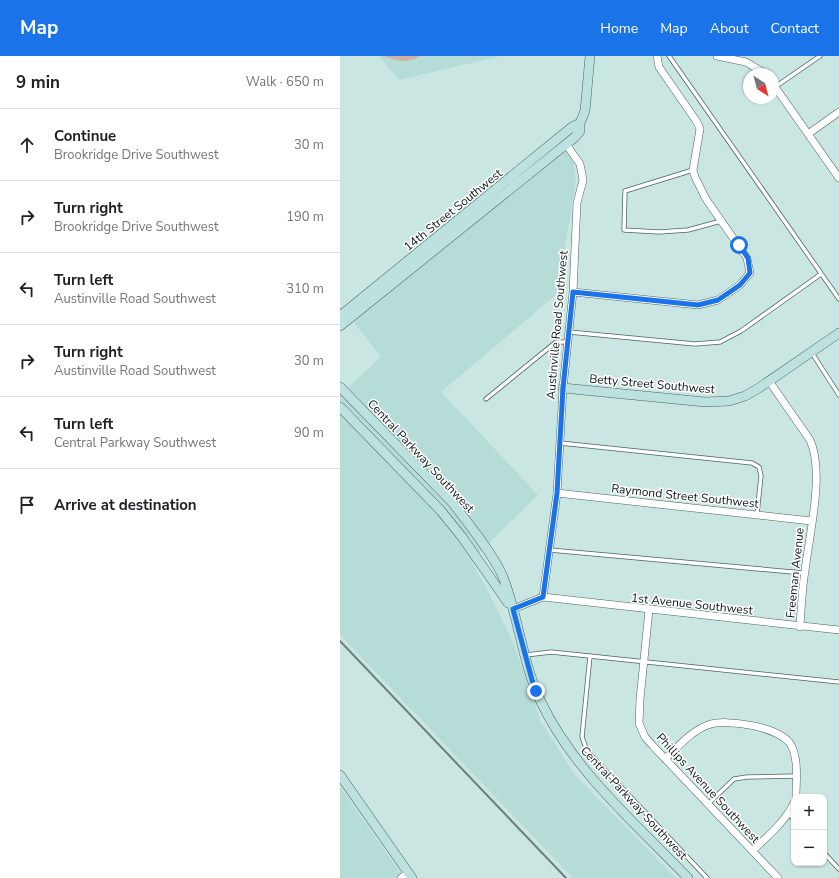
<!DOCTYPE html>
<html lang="en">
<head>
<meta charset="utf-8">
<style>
  :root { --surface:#fff; --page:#f6f6f6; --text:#202124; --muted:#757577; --line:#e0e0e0; --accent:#1a73e8 }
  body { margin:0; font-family:"Nunito Sans",sans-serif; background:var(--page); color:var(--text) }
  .controls { position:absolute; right:12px; bottom:12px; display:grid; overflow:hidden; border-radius:8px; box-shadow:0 1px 3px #0004 }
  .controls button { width:36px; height:36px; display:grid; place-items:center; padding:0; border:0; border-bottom:1px solid var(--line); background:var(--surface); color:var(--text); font:20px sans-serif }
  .compass { position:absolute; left:403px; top:12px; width:36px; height:36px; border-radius:50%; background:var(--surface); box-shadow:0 1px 3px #0004; rotate:144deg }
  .stop { position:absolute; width:12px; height:12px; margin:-9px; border:3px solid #1a73e8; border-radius:50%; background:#fff }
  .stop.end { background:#1a73e8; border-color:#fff; box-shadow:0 1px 4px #0008 }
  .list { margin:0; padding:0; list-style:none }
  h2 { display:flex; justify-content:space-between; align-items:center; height:52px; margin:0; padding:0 16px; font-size:17px }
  h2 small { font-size:13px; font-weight:400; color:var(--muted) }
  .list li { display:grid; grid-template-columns:26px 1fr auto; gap:12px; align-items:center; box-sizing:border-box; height:72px; padding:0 16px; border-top:1px solid var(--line) }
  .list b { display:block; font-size:15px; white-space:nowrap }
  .list p { margin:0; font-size:13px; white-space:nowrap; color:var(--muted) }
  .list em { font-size:13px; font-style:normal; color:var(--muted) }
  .icon { flex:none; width:22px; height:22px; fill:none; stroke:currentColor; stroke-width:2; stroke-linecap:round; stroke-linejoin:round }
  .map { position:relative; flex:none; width:499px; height:822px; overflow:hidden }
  header { display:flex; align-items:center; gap:24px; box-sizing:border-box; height:56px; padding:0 20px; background:var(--accent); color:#fff }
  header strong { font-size:19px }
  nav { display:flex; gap:22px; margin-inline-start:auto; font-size:14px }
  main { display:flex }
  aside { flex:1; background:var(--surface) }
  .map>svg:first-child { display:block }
  .built { fill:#b6dcd8 }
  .green { fill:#d1b1a3 }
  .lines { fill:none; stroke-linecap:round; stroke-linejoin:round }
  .lane-casing { stroke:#4a6361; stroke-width:5 }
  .street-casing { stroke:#4a6361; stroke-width:8 }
  .secondary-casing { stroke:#4a6361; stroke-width:10 }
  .lane { stroke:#fff; stroke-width:3.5 }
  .street { stroke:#fff; stroke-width:7 }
  .secondary { stroke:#bce1de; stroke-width:9 }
  .rail { stroke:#6c7f7d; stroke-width:2 }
  .route { stroke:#1a73e8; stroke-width:5 }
  .labels { text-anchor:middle; stroke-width:3; stroke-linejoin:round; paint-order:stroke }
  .street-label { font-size:12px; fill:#0d1716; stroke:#fff }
</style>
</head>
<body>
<header>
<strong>Map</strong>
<nav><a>Home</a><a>Map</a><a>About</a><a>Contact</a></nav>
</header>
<main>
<aside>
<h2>9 min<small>Walk · 650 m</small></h2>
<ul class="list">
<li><svg class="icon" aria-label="ahead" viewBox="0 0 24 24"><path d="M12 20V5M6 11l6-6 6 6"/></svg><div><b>Continue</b><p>Brookridge Drive Southwest</p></div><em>30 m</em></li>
<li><svg class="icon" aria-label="right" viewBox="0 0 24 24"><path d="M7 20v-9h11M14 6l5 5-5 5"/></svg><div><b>Turn right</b><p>Brookridge Drive Southwest</p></div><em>190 m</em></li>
<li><svg class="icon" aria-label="left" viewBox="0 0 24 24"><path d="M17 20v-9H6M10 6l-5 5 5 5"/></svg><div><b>Turn left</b><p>Austinville Road Southwest</p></div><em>310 m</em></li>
<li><svg class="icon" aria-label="right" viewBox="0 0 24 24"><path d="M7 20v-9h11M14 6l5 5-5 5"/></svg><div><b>Turn right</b><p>Austinville Road Southwest</p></div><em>30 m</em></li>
<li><svg class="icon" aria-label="left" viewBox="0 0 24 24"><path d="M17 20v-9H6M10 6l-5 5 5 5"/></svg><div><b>Turn left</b><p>Central Parkway Southwest</p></div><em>90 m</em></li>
<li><svg class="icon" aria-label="arrive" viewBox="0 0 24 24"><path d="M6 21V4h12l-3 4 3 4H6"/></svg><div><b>Arrive at destination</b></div></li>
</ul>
</aside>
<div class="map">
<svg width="499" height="822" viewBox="0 0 499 822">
  <rect width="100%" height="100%" fill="#cae6e3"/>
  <path class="built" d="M39,0h122l-102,24z
    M232,95l4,30 -19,113 -116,98 97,103 -67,66 14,24 28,57 28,80 34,53 101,103h-103l-233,-243v-240l41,-38 -29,-37 209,-167z
    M0,731l64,91h-64z"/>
  <path class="green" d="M44,0h36c-13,8 -23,5 -36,0z"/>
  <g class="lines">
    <defs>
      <path id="lane" d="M329,0l170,243
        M435,31l45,-31
        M353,114l-68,21 -1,39 35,2 29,-2 33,-9
        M229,276l126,12 25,-2 21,-11 80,-57
        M472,297l27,42
        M146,343l70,-57h12
        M220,387l192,20 7,4 2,9 -4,38
        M210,494l254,23
        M186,599l25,-3 288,30
        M250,600l-8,81 5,14 120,127
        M368,748l26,-25 13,-2 49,-1
        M449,758l5,6
        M484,797l15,16"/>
      <path id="street" d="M377,0l29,6 20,12
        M433,28l66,94
        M468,78l31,-22
        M233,236l125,13 20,-5 22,-15 10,-12 -3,-15 -41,-59 -11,-22 -2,-7 7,-41 -3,-7 -38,-55 -2,-11
        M429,325l41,59c15,33 -1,95 -5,131 -3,19 -4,37 -5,56
        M217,437l254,28
        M203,541l14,-104 6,-105 10,-96 4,-89 6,-23 -3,-16 -14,-20
        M173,553l30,-12 296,33
        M309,554l-9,89 -1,24 6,14 8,9 125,132
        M325,703c13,-12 26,-28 43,-34 18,-7 73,2 83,20 8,15 5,36 5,52
        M412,795c16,-15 32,-28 42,-48
        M61,822l7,-5"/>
      <path id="secondary" d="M0,260l232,-189 8,-4
        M0,270l235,-189 5,-6v-8l5,-12 5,-55
        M0,331l112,115c15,20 42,53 51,75 16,41 19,85 38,125 33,69 95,122 147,176
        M223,332l142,14 24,-1 16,-5 14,-8 80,-55
        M0,351l101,104 21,26 46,66
        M0,719l72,103"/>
    </defs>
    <use href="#lane" class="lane-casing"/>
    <use href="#street" class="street-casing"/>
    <use href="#secondary" class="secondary-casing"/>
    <use href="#lane" class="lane"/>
    <use href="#street" class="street"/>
    <use href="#secondary" class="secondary"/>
    <path class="rail" d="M0,585l226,237"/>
  </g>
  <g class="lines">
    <path class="route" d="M196,635l-4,-11 -19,-71 30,-12 14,-104 6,-105 10,-96 125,13 20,-5 22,-15 10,-12 -2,-15 -9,-13"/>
  </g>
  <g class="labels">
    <g class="street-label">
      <text transform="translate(113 154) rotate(-39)" y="4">14th Street Southwest</text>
      <text transform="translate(217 269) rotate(-85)" y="4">Austinville Road Southwest</text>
      <text transform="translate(312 328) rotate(5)" y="4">Betty Street Southwest</text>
      <text transform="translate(81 400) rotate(47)" y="4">Central Parkway Southwest</text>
      <text transform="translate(345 440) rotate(6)" y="4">Raymond Street Southwest</text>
      <text transform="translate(455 517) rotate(-84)" y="4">Freeman Avenue</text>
      <text transform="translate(352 548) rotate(6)" y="4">1st Avenue Southwest</text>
      <text transform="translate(368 732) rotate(47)" y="4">Phillips Avenue Southwest</text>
      <text transform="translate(294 747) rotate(47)" y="4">Central Parkway Southwest</text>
    </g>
  </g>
</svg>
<div class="controls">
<button>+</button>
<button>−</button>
</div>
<svg class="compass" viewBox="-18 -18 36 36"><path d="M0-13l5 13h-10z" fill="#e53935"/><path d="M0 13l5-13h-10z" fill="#757577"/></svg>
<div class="stop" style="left:399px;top:189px"></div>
<div class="stop end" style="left:196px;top:635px"></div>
</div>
</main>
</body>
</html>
